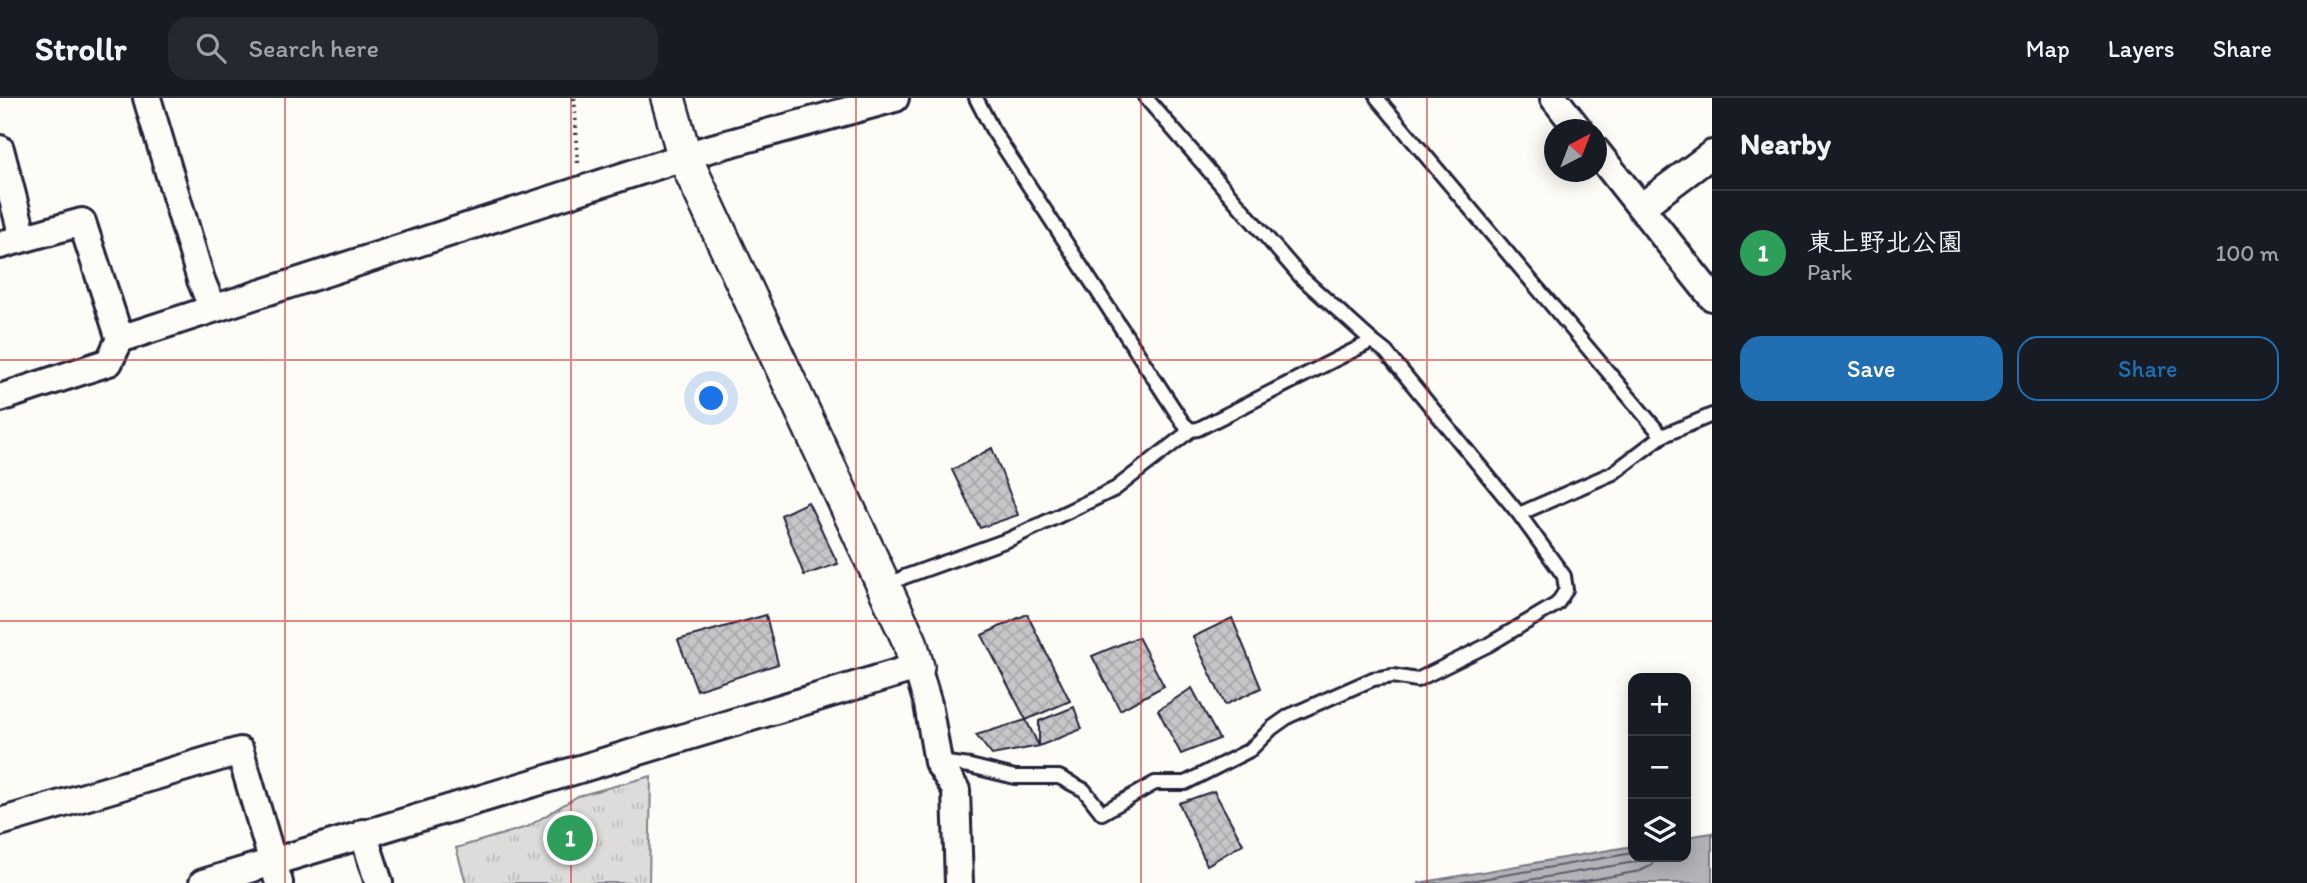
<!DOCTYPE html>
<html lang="en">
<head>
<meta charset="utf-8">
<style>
  :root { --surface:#171b24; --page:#242831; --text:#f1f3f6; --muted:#9ea1a6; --line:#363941; --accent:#1f6fb2 }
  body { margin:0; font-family:Itim,"Klee One",sans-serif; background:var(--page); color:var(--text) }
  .controls { position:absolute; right:21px; bottom:21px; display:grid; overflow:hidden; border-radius:14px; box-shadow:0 4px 18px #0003 }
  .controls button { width:63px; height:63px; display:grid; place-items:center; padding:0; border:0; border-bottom:2px solid var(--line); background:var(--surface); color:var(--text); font:35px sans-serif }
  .compass { position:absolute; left:1544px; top:21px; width:63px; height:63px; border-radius:50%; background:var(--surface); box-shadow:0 4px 18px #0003; rotate:42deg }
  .you { position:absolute; left:712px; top:301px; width:24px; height:24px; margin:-18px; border:5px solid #fff; border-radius:50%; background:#1a73e8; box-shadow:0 0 0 10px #1a73e833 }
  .badge { display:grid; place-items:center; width:46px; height:46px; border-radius:50%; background:var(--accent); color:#fff; font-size:23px; font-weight:700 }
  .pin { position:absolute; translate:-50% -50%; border:4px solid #fff; box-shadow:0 2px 7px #0006 }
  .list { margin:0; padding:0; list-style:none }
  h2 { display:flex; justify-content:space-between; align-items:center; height:91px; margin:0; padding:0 28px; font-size:30px }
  h2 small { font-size:23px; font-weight:400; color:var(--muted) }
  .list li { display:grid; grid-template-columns:46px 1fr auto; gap:21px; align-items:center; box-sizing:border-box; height:126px; padding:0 28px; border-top:2px solid var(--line) }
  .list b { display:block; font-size:26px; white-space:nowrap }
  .list p { margin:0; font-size:23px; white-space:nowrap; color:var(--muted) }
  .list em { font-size:23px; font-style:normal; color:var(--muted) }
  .actions { display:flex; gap:14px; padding:21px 28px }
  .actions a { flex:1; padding:16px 0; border:2px solid var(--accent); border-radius:21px; text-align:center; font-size:24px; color:var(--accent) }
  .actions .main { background:var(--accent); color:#fff }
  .icon { flex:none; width:38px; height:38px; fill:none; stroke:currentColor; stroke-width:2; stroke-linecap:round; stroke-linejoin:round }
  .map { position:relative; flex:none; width:1712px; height:785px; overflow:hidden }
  header { display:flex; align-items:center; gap:42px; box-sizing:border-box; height:98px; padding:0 35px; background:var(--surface); border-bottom:2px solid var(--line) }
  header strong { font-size:33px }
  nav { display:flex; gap:38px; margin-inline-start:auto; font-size:24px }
  .search { width:490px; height:63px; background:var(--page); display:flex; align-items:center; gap:18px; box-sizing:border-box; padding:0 24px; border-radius:21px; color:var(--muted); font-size:26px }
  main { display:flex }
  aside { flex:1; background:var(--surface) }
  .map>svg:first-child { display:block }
  .park { fill:url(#park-tufts); stroke:#807f8b; stroke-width:2 }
  .water { fill:#b2b2b7; stroke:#787885; stroke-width:2 }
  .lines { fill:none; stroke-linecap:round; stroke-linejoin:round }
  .shore { stroke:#5c5c6d; stroke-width:2 }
  .building { fill:url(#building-cross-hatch); stroke:#22223b; stroke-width:2 }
  .service-casing { stroke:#22223b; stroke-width:18 }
  .minor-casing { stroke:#22223b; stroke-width:32 }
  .tertiary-casing { stroke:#22223b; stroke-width:38 }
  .path { stroke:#22223b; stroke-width:4.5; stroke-dasharray:2 5; stroke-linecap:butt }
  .service { stroke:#fdfcf7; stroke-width:12 }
  .minor { stroke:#fdfcf7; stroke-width:26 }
  .tertiary { stroke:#fdfcf7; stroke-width:33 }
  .grid { fill:none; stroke:#d62828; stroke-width:2; stroke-opacity:0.55 }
</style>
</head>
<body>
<header>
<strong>Strollr</strong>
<div class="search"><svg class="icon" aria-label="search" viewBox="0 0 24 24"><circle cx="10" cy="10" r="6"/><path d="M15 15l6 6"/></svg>Search here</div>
<nav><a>Map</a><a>Layers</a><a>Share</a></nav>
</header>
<main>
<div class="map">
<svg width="1712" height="785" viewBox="0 0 1712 785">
  <defs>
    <pattern id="park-tufts" width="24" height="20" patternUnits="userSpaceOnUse" patternTransform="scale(1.75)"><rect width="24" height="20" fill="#dddcdb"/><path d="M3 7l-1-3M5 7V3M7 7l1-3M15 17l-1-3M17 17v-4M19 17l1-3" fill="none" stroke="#bdbcbd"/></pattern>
    <pattern id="building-cross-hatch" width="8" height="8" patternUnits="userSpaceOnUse" patternTransform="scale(1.75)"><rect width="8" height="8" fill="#c6c6c8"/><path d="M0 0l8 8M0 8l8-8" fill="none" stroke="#aaaaad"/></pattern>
  </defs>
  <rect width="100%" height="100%" fill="#fdfcf7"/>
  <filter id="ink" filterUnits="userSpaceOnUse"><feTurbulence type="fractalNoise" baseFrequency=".0143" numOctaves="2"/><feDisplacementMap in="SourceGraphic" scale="14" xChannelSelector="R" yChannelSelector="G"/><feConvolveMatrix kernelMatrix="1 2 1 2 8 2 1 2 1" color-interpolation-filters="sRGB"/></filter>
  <g filter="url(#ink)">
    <path class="park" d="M651,678l-2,107h-183l-10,-35 71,-21 51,-31z"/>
    <path class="water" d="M1712,735v50h-294l215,-37v11h53v-20z"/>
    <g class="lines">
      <path class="shore" d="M1459,785l174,-30
        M1512,785l123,-21 9,-5
        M1574,785l66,-12 10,-5 7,-9"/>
    </g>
    <path class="building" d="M992,350l26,67 -38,13 -28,-58z
      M808,404l30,62 -34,11 -23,-60z
      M1027,516l43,87 -44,19 -44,-85z
      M766,517l12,49 -81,26 -19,-50z
      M1232,520l29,70 -36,17 -32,-68z
      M1138,539l26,49 -44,24 -28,-54z
      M1192,590l27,51 -38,15 -23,-44z
      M1074,609l8,22 -43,17v-25z
      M1026,622l13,26 -47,9 -16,-20z
      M1214,693l29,53 -36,21 -28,-62z"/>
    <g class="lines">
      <defs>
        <path id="service" d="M976,0l16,31 191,294 8,7 7,-1 174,-88 -71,-64 -155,-179
          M1377,0l285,338
          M1519,416l94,-41 49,-37 50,-21
          M885,489l19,-10 106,-38 105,-50 76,-59
          M939,664l31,4 45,11h44l25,13 18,23 53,-30h30l65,-33 22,-22 17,-12 84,-37 20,-3 24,4 71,-35 69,-41 9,-14 -2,-14 -45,-62 -133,-162 -14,-11"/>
        <path id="minor" d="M147,0l54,182 12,29
          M1554,0l25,32
          M0,51l23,88
          M1596,53l116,146
          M1641,109l71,-53
          M0,147l82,-23 38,117 585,-189 190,-52
          M0,300l109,-36 11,-23
          M0,724l240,-71 39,132
          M363,735l16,50
          M203,785l714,-216 11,37 10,58 18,28 3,93"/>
        <path id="tertiary" d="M668,0l17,60 225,484 7,25"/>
      </defs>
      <use href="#service" class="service-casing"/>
      <use href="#minor" class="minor-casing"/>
      <use href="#tertiary" class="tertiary-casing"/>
      <path class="path" d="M574,0l4,65"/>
      <use href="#service" class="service"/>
      <use href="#minor" class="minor"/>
      <use href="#tertiary" class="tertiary"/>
    </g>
  </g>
  <path class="grid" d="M285,0v785M571,0v785M856,0v785M1141,0v785M1427,0v785M0,262h1712M0,523h1712"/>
</svg>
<div class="controls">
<button>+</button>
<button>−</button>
<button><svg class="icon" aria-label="layers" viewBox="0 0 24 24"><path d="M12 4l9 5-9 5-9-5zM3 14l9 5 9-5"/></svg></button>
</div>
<svg class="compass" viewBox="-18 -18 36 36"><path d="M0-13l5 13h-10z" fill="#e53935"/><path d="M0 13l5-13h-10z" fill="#9ea1a6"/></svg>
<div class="you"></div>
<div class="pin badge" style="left:570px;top:740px;background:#2e9e5b">1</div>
</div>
<aside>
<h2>Nearby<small></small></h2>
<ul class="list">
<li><span class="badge" style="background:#2e9e5b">1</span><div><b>東上野北公園</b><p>Park</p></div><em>100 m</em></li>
</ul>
<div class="actions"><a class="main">Save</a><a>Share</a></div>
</aside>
</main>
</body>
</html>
